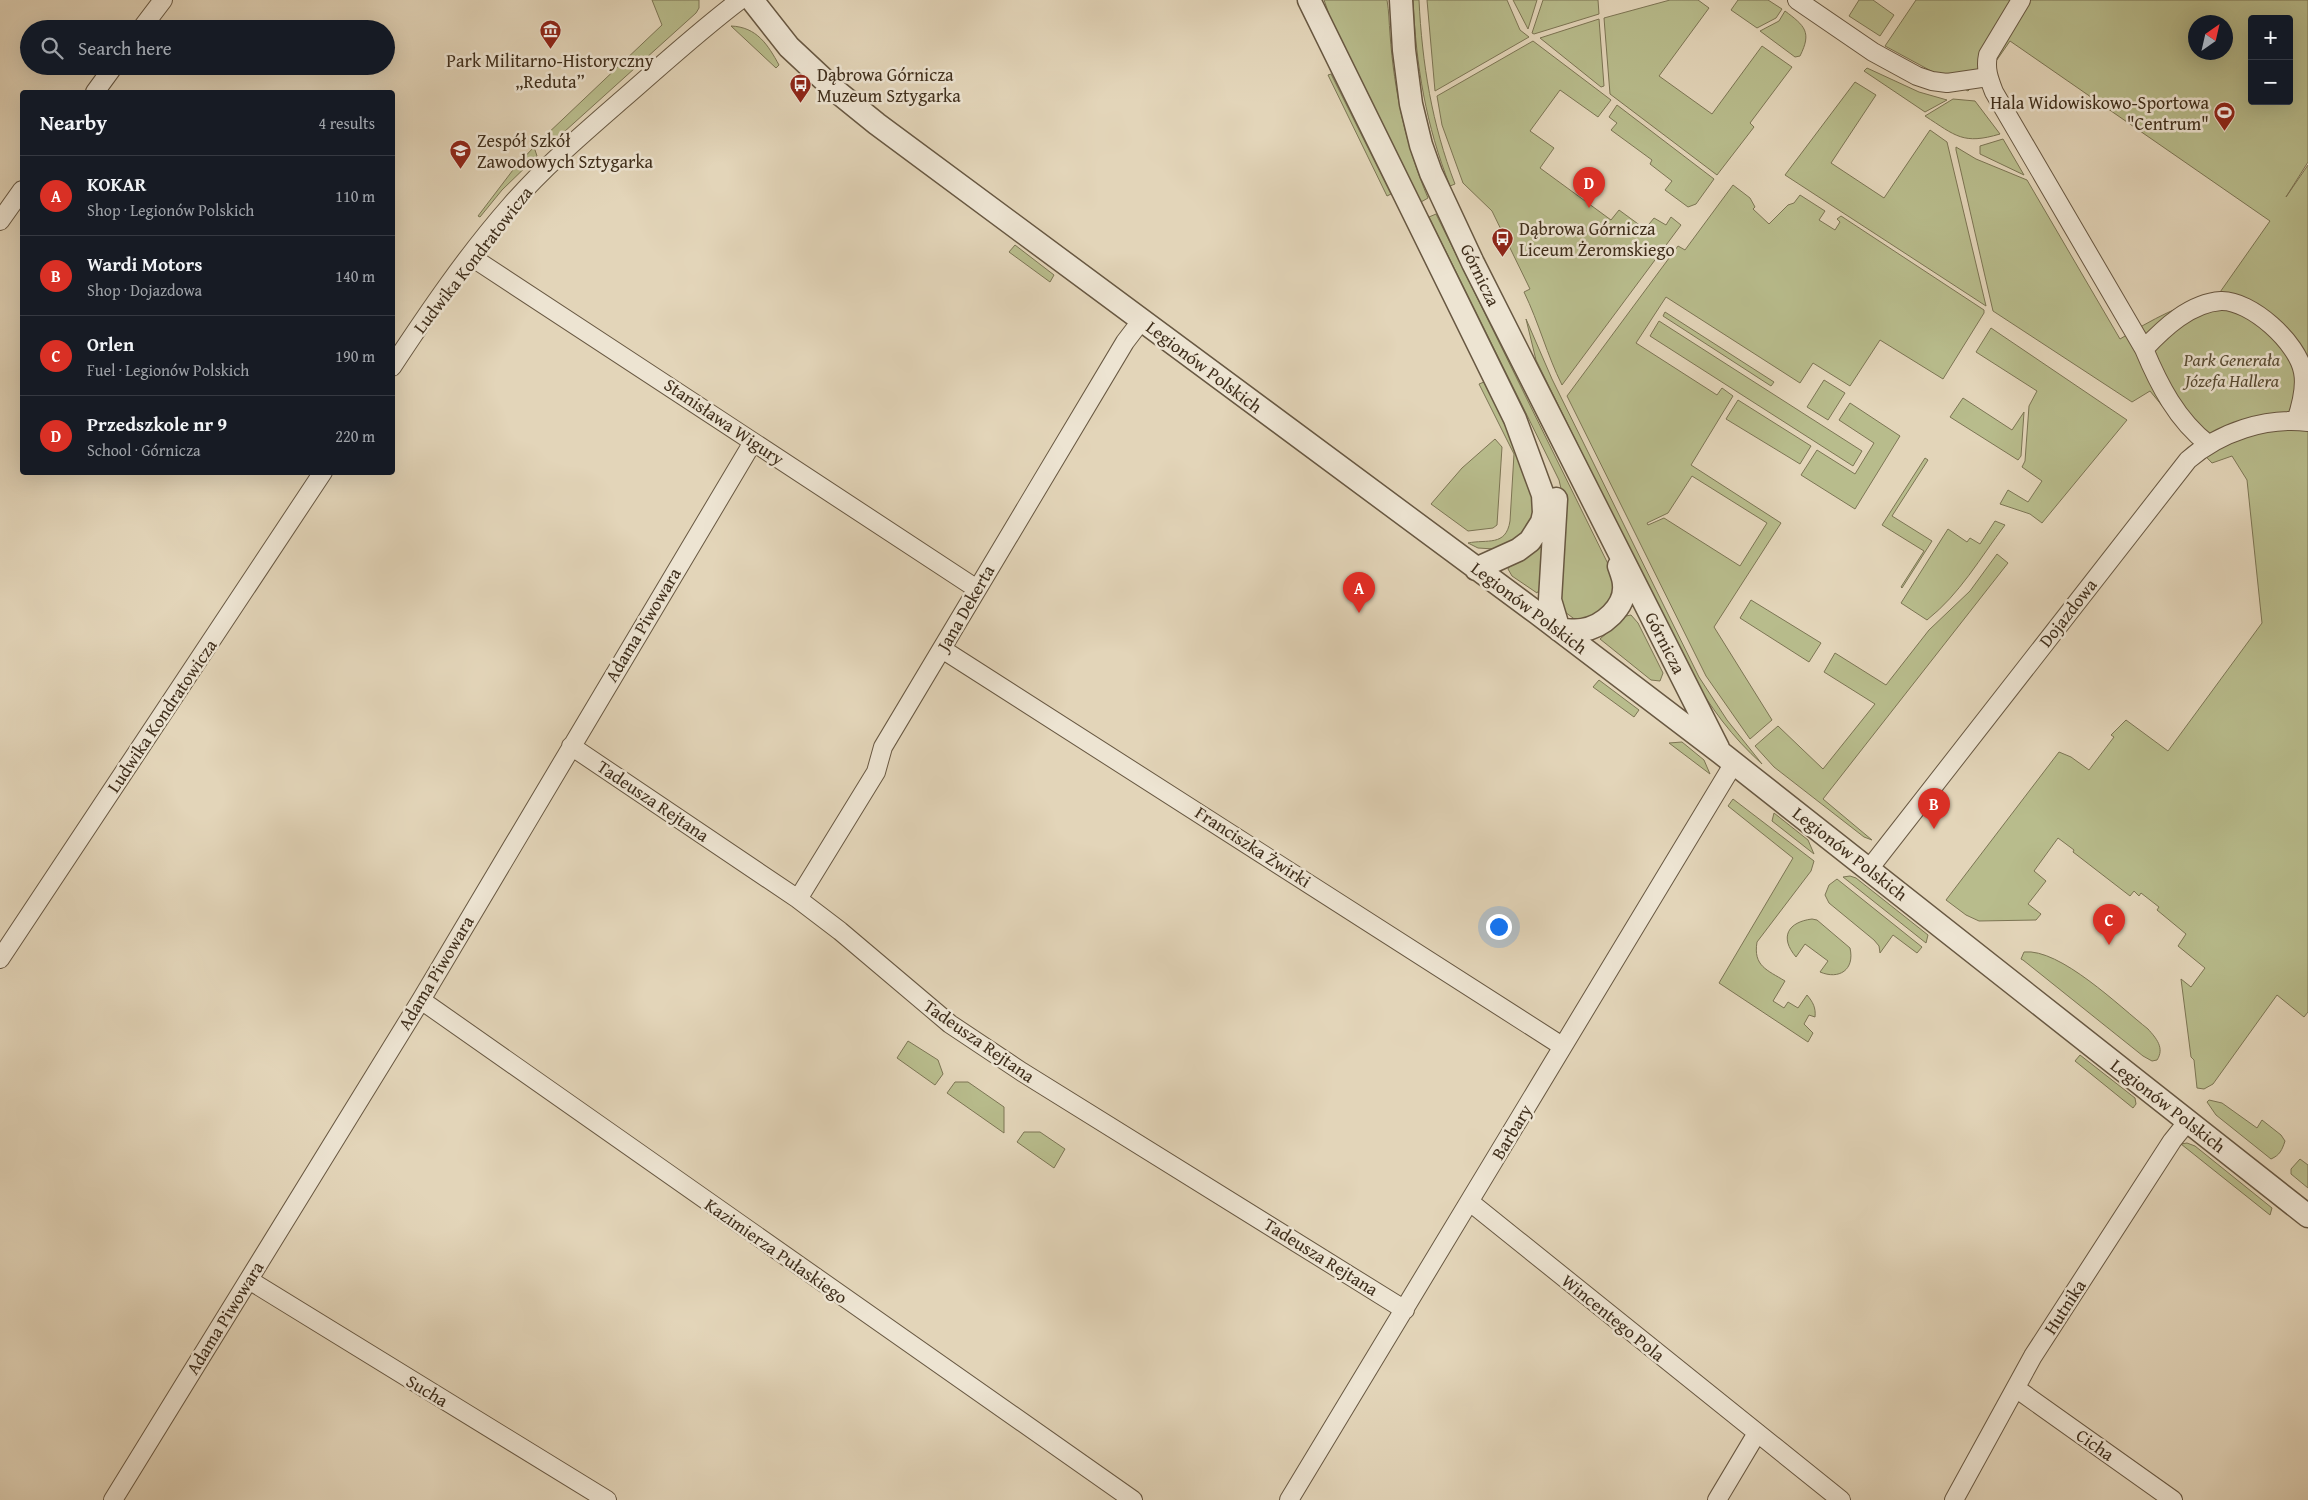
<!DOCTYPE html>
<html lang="en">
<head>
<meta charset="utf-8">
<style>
  :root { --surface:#171b24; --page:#242831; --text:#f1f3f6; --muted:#9ea1a6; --line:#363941; --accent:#d93025 }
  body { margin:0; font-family:"Gentium Book Plus",serif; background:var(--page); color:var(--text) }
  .controls { position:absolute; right:15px; top:15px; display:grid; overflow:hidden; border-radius:5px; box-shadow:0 5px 20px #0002 }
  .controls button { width:45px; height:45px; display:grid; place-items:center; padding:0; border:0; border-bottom:1px solid var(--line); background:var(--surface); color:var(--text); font:25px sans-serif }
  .compass { position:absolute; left:2188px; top:15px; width:45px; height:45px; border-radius:50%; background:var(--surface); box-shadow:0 5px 20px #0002; rotate:34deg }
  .you { position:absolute; left:1498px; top:926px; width:18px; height:18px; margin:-12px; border:4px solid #fff; border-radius:50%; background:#1a73e8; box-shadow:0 0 0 8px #1a73e833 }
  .badge { display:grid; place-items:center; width:32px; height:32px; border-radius:50%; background:var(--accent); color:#fff; font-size:16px; font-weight:700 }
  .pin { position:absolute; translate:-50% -41px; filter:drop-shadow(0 1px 2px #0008) }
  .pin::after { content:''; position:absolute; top:26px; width:18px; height:15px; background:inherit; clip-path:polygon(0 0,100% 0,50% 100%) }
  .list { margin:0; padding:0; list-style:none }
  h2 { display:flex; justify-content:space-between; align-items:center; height:65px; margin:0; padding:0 20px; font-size:21px }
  h2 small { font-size:16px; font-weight:400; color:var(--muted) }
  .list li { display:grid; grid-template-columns:32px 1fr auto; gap:15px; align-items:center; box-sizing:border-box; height:80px; padding:0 20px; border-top:1px solid var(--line) }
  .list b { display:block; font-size:19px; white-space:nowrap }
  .list p { margin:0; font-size:16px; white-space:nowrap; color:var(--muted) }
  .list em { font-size:16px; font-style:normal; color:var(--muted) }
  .icon { flex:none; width:28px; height:28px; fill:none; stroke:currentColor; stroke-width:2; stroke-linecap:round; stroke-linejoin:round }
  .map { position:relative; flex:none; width:2308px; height:1500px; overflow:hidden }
  .search { position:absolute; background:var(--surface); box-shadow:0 5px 20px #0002; left:20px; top:20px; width:375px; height:55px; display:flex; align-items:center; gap:12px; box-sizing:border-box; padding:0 18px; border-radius:28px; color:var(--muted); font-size:19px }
  .panel { position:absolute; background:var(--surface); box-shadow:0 5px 20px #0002; left:20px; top:90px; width:375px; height:385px; border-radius:5px }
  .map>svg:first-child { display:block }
  .green { fill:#b8bc8c; stroke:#7c7554; fill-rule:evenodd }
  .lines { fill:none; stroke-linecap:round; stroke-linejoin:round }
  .minor-casing { stroke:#685842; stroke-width:20 }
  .tertiary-casing { stroke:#685842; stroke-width:25 }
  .minor { stroke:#ede4d2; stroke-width:18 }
  .tertiary { stroke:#ede4d2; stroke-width:22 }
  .labels { text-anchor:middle; stroke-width:5; stroke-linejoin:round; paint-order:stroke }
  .poi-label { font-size:18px; fill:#3f2e1b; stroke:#ede4d2; text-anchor:start }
  .street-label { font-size:18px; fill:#3f2e1b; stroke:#ede4d2 }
  .park-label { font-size:18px; font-style:italic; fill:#574a32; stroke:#ede4d2 }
</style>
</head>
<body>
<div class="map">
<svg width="2308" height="1500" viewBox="0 0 2308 1500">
  <rect width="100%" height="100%" fill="#e3d5b9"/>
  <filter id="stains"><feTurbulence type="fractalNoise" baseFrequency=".004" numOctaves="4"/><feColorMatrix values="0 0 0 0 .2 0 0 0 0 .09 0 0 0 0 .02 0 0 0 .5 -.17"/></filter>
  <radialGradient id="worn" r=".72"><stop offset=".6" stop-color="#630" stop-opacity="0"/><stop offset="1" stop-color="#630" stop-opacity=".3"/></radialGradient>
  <path class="green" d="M652,0h47v8l-3,5 -142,128 -4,2 -6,-6 118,-112z
    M1324,0h63c2,11 2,23 3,34 4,57 16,112 38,164l-7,4 -91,-185z
    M1413,0h6c3,63 13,125 36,184l-5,2c-24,-60 -34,-121 -37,-186z
    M1427,0h80l13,30 9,7 -94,54z
    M1513,0h24l-9,29z
    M1543,0h55l1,14 -65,20 -2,-1z
    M1670,0h28l11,8 -50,68 53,38 50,-68 30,21 -42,56 4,4 -37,48 -107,-81 -6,-76z
    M1738,0h30l14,9 -6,9 -19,10 -26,-18z
    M1859,0h14l21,15 -14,21 -31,-20z
    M1916,0h392v162l-22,35 22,-32v847l-4,5 -27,-22 -64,89 -9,5 -7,-1 -3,-28 -3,-3 -10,-78 10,8 14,-19 -27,-22 8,-12 -29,-24 2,-3 -18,-14 -2,3 -5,-5 -4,5 -57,-44 1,-2 -16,-12 -24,33 12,10 -18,23 13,10 -5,6 -57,1 -13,-6 -20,-15 113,-148 12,5 18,13 25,-33 -3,-2 15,-15 42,31 94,-128 -15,-143 -15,-24 -20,7 -21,-22 -41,-50 -18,11 -139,-91 -37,-161v-3l20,12 51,21 93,159c33,-20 60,-35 98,-44l52,-74 -260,-180 -18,26 -24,24 -83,-45zM2252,19h37v82h-37zM2196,22h30v30h-30z
    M1785,11c20,15 27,21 15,45l-5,1 -35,-26 19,-10z
    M1599,19l5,67 -3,1 -61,-49z
    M731,26c26,1 37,19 48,39l-3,3z
    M1533,41l78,59 -13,17 -38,-27 -30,41 24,17 -14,20 71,52 8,-10 26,19 9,-11 12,7 5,-8 10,8 -119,160c-15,-30 -23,-62 -38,-93l6,-3 -38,-78 -29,-28 -21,-58 -5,-29z
    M1867,68l52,24 28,8 -22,12 -61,-41z
    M1331,74l60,120 -4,2 -59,-121z
    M1855,82l21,13 -45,68 53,35 46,-68 17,12 39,164 -201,-131z
    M1953,99l22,2 25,33c-37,11 -44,2 -75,-18z
    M1617,105l97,74 -18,25 -8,3 -23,-17 7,-9 -22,-17 2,-4 -41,-30 6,-7 -8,-6z
    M2003,139l21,36 -44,-21v-8z
    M534,147l3,9 -35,34 -22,27 -2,-1 38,-50z
    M1733,185l17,13 5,9 -2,2 16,15 19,-19 6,-2 6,-8 25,16 -6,9 16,10 5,-8 -3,-3 4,-3 143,94v3l-41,66 -63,-39 -30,46 -37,-23 -13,20 -134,-86 -30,46 81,52 5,-7 11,8 -42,69 90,58 -67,104 58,93 -22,19 -44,-63 -139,-280 111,-150 7,4zM1692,476l75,47 -27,43 -76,-48 -16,7 -1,-2 21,-10z
    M1436,214l175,356c7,17 -1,29 -10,43l-24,8 -16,-12 2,-112 -4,-17 -130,-263z
    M1015,245l39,30 -4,7 -41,-30z
    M1665,312l109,70 -3,4 -108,-70z
    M1526,319l26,60 147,298 28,43 35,44c-30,-27 -52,-57 -72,-92l-154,-312z
    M1659,321l203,130 -9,15 -203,-130z
    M1991,328l136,92 -85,103 -12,-9 -30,-10 8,-14 20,12 14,-21 -20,-14 3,-6 4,-55 8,-15 -61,-39z
    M1824,380l21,13 -17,27 -21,-13z
    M1484,382l48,98 5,28 -13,27 -30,14 -16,-1 -10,-5c19,-4 38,4 42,-22l4,-67 -35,-70z
    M1963,398l49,32 12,-18 -3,44 -3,4 -68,-43z
    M1738,400l73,46 -11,18 -74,-45z
    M1850,403l50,33 -45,73 -54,-34 16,-25 38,24 19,-31 -35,-23z
    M1495,439l7,8 -5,78 -4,3 -25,3 -37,-27 31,-36z
    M1925,458l3,2 -36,56 40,25 -30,47 -1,-1 23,-36 -42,-26z
    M1995,521l10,4c-25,33 -45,69 -78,95l-26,-17 47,-74 19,13 3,-4 10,6z
    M1539,546l4,1 -4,43 -2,3 -25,-17 -4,-7 2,-4z
    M1997,554l11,9 -185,236 49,41 -8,-3 -90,-70 -19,-21 23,-20 45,43 52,-65 -51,-32 11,-19 51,32 43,-55 41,-39z
    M1751,600l70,43 -12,19 -69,-44z
    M1631,615l7,8 25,50 -3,8 -9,-1 -51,-41 26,-23z
    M1599,680l40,30 -5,7 -41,-30z
    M1682,742l22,18 6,14 -41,-31z
    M1733,799l81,62 -3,10 -54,71c-4,24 10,28 28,39l-12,20 11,7 4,-6 10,6 9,-13c6,7 9,13 8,22l-6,-2 -5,9 9,9 -5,9 -89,-59 74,-125 -65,-52z
    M1774,813l34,27 6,14 -42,-33z
    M1850,876l6,2 72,57 -2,8 -83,-66z
    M1837,879l85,68 -5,6 -24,-18 -13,18 -1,-7 -5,-6 -45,-37 -4,-8 4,-10z
    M1812,919l5,1 33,28c5,22 -11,32 -30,24l8,-11 -23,-17 -9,13c-17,-20 -8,-35 16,-38z
    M2024,952c36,-4 96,55 124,77 8,9 17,19 9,31l-5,1 -9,-5 -120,-96 -2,-1z
    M908,1041l30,19 5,14 -8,11 -38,-27z
    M2080,1055l55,43 1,6 -3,4 -58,-47z
    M955,1082h13l36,25v26l-57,-40z
    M2209,1100l13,3 35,25 5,-8 19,15 4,6c-3,9 -5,14 -14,18l-55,-44 -9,-13z
    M1024,1132h16l25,17 -11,19 -37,-26z
    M2187,1143l8,3 77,62 -2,7 -89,-71z
    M2300,1159l8,6v23l-17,-14v-5z"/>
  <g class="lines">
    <defs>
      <path id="minor" d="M1797,0l76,52 44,24 15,5 15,2 41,-6
        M2021,0l-33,55c-3,14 1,24 6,37l150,257c15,36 33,71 64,95
        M141,29l22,-29
        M95,92l19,-26
        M0,221l22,-31
        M470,256l507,333
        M2144,349c20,-21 46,-46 77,-48 30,-1 77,42 82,71 3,15 -2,34 -7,49
        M392,367c37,-56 75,-112 119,-162 34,-39 74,-73 113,-107 38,-33 75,-67 116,-98
        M942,649l620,397
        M571,746l227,153 42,32 110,93 72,48 383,238
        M1869,869l319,-409c32,-28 78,-43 120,-38
        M798,899l78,-127 7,-25 242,-405 16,-21
        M0,959l323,-487
        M421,1000l712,500
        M1470,1202l371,298
        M249,1280l358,220
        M2017,1389l156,111
        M113,1500l308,-500 332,-558
        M1289,1500l445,-737
        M1717,1500l40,-67
        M1954,1500l79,-144 139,-215 16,-20"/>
      <path id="tertiary" d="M752,0l37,47 46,43 42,34 660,489 184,140 587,463
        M1309,0l206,419 28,76 1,18 -2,9 -12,19 -12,9 -42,19
        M1401,0l3,50 7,54 10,41 10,28 42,90 245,485
        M1556,499l-6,101 9,30
        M1559,630c8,0 16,1 23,0 21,-3 44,-23 42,-45 0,-6 -3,-13 -5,-19"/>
    </defs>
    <use href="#minor" class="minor-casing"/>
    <use href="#tertiary" class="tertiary-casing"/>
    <use href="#minor" class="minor"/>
    <use href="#tertiary" class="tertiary"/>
  </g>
  <defs>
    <symbol id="museum-pin" viewBox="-11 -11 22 30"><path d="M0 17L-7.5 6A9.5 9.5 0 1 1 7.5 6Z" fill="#8f2418" stroke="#ede4d2"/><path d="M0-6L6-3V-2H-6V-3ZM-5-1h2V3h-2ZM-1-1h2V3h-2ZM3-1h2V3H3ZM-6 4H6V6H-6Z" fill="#fff"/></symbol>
    <symbol id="bus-pin" viewBox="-11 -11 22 30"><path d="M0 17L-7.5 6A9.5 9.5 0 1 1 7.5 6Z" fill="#8f2418" stroke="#ede4d2"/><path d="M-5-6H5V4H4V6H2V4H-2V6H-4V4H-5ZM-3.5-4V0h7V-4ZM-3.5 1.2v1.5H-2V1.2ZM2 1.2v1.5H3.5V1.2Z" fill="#fff"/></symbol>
    <symbol id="stadium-pin" viewBox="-11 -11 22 30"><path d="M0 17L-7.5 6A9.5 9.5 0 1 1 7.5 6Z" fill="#8f2418" stroke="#ede4d2"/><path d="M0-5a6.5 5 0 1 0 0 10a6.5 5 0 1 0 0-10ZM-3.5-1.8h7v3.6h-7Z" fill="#fff"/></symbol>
    <symbol id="school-pin" viewBox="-11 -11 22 30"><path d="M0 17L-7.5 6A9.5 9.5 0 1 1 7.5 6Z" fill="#8f2418" stroke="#ede4d2"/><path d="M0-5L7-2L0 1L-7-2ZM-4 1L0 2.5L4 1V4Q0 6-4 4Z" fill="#fff"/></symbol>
  </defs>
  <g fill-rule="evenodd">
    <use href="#museum-pin" x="538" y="18" width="25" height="34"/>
    <use href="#bus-pin" x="788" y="72" width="25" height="34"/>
    <use href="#stadium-pin" x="2212" y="100" width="25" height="34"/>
    <use href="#school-pin" x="448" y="138" width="25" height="34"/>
    <use href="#bus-pin" x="1490" y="226" width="25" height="34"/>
  </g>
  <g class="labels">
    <g class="poi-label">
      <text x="550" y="67" text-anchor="middle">Park Militarno-Historyczny<tspan x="550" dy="21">„Reduta”</tspan></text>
      <text x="817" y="81">Dąbrowa Górnicza<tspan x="817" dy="21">Muzeum Sztygarka</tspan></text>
      <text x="2209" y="109" text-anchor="end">Hala Widowiskowo-Sportowa<tspan x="2209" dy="21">"Centrum"</tspan></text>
      <text x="477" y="147">Zespół Szkół<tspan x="477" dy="21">Zawodowych Sztygarka</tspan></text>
      <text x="1519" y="235">Dąbrowa Górnicza<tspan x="1519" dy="21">Liceum Żeromskiego</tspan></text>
    </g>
    <g class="street-label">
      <text transform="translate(473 260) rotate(-52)" y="6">Ludwika Kondratowicza</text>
      <text transform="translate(1480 275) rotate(64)" y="6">Górnicza</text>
      <text transform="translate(1204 367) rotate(37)" y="6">Legionów Polskich</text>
      <text transform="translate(724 422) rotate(34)" y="6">Stanisława Wigury</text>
      <text transform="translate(966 608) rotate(-60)" y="6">Jana Dekerta</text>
      <text transform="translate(1529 608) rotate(37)" y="6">Legionów Polskich</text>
      <text transform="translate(2068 613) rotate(-52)" y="6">Dojazdowa</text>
      <text transform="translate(643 625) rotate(-59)" y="6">Adama Piwowara</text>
      <text transform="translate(1665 643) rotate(63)" y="6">Górnicza</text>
      <text transform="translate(162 716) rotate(-56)" y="6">Ludwika Kondratowicza</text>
      <text transform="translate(653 801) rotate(34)" y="6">Tadeusza Rejtana</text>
      <text transform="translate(1253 847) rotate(33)" y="6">Franciszka Żwirki</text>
      <text transform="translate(1850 854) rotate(38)" y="6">Legionów Polskich</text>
      <text transform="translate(436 973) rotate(-59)" y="6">Adama Piwowara</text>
      <text transform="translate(979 1041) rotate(35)" y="6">Tadeusza Rejtana</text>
      <text transform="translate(2168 1106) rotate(38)" y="6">Legionów Polskich</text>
      <text transform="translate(1512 1132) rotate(-59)" y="6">Barbary</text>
      <text transform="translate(776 1251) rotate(35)" y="6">Kazimierza Pułaskiego</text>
      <text transform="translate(1321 1257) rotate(32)" y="6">Tadeusza Rejtana</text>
      <text transform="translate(2065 1307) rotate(-57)" y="6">Hutnika</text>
      <text transform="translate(225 1318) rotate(-58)" y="6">Adama Piwowara</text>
      <text transform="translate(1613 1318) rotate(39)" y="6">Wincentego Pola</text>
      <text transform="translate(427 1391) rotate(31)" y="6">Sucha</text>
      <text transform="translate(2095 1445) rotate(35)" y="6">Cicha</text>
    </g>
    <g class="park-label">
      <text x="2232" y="366">Park Generała<tspan x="2232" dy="21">Józefa Hallera</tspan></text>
    </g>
  </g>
  <rect width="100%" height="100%" filter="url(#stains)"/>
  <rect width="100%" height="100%" fill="url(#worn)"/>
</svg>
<div class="controls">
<button>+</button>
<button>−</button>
</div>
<svg class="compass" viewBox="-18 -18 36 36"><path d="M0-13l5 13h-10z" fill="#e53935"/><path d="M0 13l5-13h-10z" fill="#9ea1a6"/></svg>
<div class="you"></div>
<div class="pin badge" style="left:1359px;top:613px">A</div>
<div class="pin badge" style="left:1934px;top:829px">B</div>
<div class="pin badge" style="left:2109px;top:945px">C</div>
<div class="pin badge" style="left:1589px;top:208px">D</div>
<div class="search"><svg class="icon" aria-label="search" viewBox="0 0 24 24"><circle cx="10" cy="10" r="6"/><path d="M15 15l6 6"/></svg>Search here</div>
<section class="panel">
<h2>Nearby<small>4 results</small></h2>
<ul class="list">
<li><span class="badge">A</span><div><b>KOKAR</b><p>Shop · Legionów Polskich</p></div><em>110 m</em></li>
<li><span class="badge">B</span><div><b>Wardi Motors</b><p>Shop · Dojazdowa</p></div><em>140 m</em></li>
<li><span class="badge">C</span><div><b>Orlen</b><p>Fuel · Legionów Polskich</p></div><em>190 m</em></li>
<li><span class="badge">D</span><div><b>Przedszkole nr 9</b><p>School · Górnicza</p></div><em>220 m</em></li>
</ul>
</section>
</div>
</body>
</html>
